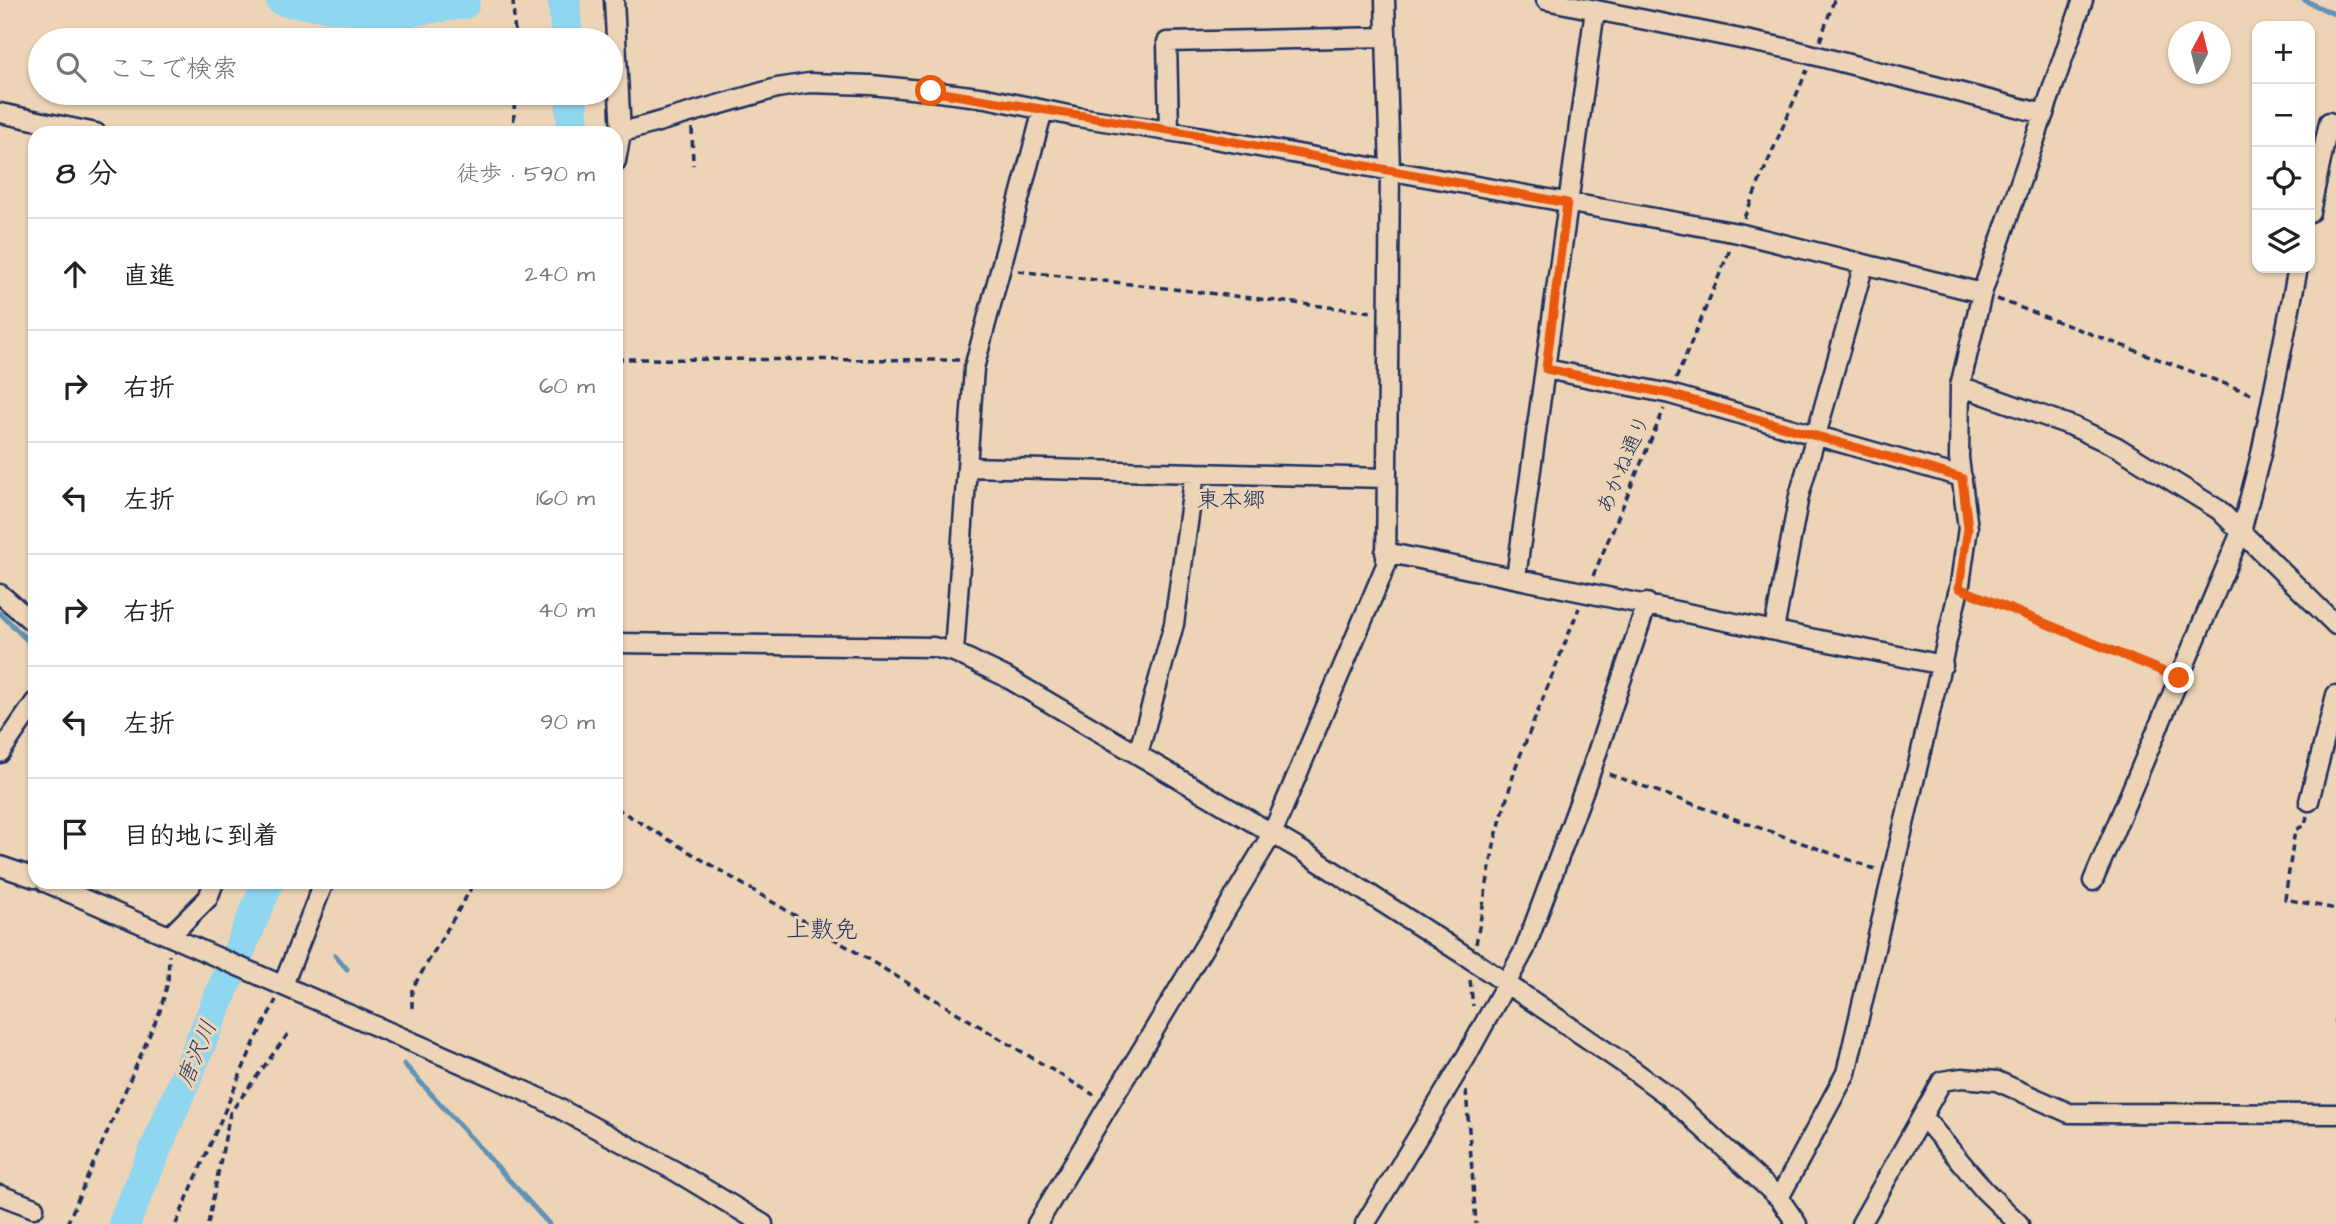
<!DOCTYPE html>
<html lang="ja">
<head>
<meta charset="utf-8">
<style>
  :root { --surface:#fff; --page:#f2f2f2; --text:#222; --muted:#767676; --line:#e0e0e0 }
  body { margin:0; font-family:"Architects Daughter","Klee One",sans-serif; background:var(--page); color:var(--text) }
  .controls { position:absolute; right:21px; top:21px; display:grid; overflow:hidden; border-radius:14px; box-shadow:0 2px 5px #0004 }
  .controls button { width:63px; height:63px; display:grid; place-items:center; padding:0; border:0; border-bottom:2px solid var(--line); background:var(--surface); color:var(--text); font:35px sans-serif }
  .compass { position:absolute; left:2168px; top:21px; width:63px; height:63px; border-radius:50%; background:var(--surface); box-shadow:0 2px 5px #0004; rotate:7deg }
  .stop { position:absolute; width:21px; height:21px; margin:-16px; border:5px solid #ea580c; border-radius:50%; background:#fff }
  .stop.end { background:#ea580c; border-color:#fff; box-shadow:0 2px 7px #0008 }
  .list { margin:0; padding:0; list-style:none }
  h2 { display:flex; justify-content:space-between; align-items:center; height:91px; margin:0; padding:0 28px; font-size:30px }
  h2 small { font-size:23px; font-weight:400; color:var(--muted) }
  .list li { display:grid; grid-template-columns:46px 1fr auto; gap:21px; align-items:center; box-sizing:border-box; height:112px; padding:0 28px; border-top:2px solid var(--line) }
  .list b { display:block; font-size:26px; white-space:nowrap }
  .list em { font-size:23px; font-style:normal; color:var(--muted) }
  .icon { flex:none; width:38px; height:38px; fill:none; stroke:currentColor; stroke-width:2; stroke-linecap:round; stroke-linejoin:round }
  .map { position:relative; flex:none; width:2336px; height:1224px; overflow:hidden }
  .search { position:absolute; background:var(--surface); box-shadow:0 2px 5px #0004; left:28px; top:28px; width:595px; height:77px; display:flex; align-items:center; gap:18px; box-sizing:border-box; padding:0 24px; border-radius:38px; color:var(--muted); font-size:26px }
  .panel { position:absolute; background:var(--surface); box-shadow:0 2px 5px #0004; left:28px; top:126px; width:595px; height:763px; border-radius:21px }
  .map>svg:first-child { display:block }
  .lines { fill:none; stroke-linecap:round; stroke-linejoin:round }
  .stream { stroke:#6193b6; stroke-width:5 }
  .river { stroke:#8fd6f1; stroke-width:32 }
  .minor-casing { stroke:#1b2f5e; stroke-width:23 }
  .path { stroke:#1b2f5e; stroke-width:3.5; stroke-dasharray:7 5; stroke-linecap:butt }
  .minor { stroke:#eed4b6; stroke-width:18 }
  .route { stroke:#ea580c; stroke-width:9 }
  .labels { text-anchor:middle; stroke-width:6; stroke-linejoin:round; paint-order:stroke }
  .street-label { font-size:21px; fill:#1b2f5e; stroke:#eed4b6 }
  .neighbourhood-label { font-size:23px; fill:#1b2f5e; stroke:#eed4b6 }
  .water-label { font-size:23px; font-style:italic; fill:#27406d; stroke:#eed4b6 }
  .quarter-label { font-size:24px; fill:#1b2f5e; stroke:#eed4b6 }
</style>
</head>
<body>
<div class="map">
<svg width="2336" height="1224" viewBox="0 0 2336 1224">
  <rect width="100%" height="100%" fill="#eed4b6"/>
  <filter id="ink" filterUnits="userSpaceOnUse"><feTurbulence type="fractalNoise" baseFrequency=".0143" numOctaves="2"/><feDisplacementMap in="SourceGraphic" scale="14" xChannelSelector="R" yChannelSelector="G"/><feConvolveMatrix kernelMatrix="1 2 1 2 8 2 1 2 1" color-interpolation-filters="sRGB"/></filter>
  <g filter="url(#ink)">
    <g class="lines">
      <path class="stream" d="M2304,0l32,15
        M0,613l35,35
        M335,955l12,14
        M404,1064l145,160"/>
      <path class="river" d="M282,0l111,13 71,-10
        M564,0l3,40
        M571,93l2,40
        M124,1224l144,-342"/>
      <defs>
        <path id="minor" d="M614,0l7,133 -5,28
          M1546,0l244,49 254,65
          M0,113l96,20
          M1169,130l-2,-88 219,-5
          M616,134l161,-46 32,-5 62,2 60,6 55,7 92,19 103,16 557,100 244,60
          M2310,212l19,-90
          M1546,369l124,25 292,83
          M1960,386l112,40 45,21 102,63 117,115
          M968,467l417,11
          M1385,552l558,113
          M1516,577l79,-567
          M0,594l35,30
          M1774,630l25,-134 65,-232
          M616,643l317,4 21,5 50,24 298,175 170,109 154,105 42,31 111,102 18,26
          M954,652l20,-284 69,-258
          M0,753l35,-51
          M1138,754l36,-130 21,-151
          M2309,801l27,-106
          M0,866l35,12
          M2093,881l148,-349 20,-78 37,-186
          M45,882l491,214 139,75 88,53
          M171,935l37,-37 6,-16
          M283,985l41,-103
          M1923,1117l61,73 35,34
          M0,1195l34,13
          M1779,1198l67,-125 114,-489 8,-56 -9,-70 1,-72 22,-93 101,-293
          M1037,1224l235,-390 114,-269 4,-394 -5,-171
          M1365,1224l101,-167 59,-108 67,-181 55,-165
          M1861,1224l81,-143 20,-3 35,3 72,32 267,1"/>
      </defs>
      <use href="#minor" class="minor-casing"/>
      <path class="path" d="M513,0l2,40
        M1820,41l14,-41
        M692,128l1,37
        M513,133l2,-40
        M1744,218l63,-148
        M1018,271l354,41
        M1997,299l258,96
        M616,359l343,1
        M1676,379l55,-132
        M1593,576l71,-167
        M1974,594l191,78
        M1609,774l266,95
        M616,808l478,287
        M2307,816l-2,9 -10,5 -10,69 51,10
        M1476,944l19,-104 21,-74 63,-158
        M1470,980l3,26
        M2336,992v54
        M412,1008v-19l63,-107
        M1466,1090l10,134
        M67,1224l93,-213 8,-29 1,-27
        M176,1224l78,-181 22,-43
        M208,1224l22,-111 60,-82"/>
      <use href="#minor" class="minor"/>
    </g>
  </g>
  <g class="lines" filter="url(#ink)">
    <path class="route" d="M931,91l250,41 386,71 -21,166 124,25 292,84 6,50 -9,60 220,90"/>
  </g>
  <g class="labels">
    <g class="street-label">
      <text transform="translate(1623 464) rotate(-67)" y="7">あかね通り</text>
    </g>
    <g class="neighbourhood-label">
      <text x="1231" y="507">東本郷</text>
    </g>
    <g class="water-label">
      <text transform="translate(196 1053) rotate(-67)" y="8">唐沢川</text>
    </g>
    <g class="quarter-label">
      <text x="822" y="937">上敷免</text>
    </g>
  </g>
</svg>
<div class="controls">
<button>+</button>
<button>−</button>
<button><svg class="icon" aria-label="locate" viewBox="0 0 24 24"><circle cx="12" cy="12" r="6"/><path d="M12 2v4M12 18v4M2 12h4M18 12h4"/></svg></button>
<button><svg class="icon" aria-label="layers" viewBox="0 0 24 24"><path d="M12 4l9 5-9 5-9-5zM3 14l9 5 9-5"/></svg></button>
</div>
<svg class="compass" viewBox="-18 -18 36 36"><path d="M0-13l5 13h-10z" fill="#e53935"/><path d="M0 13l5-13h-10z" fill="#767676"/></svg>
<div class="stop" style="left:931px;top:91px"></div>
<div class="stop end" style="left:2179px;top:678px"></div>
<div class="search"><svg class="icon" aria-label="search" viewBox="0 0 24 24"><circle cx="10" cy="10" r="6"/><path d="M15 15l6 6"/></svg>ここで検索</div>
<section class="panel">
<h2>8 分<small>徒歩 · 590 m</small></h2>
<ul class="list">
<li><svg class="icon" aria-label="ahead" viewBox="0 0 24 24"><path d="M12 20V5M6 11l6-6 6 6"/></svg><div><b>直進</b></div><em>240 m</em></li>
<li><svg class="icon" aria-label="right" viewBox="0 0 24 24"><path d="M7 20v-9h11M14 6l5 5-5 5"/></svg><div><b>右折</b></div><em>60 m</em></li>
<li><svg class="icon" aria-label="left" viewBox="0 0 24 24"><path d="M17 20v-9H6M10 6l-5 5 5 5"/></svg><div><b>左折</b></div><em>160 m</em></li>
<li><svg class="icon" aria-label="right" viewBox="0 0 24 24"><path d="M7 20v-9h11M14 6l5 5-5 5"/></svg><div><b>右折</b></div><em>40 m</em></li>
<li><svg class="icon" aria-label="left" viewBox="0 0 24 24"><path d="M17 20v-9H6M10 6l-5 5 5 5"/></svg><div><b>左折</b></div><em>90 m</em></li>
<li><svg class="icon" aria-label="arrive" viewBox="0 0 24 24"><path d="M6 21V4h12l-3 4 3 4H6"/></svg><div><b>目的地に到着</b></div></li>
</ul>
</section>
</div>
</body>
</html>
